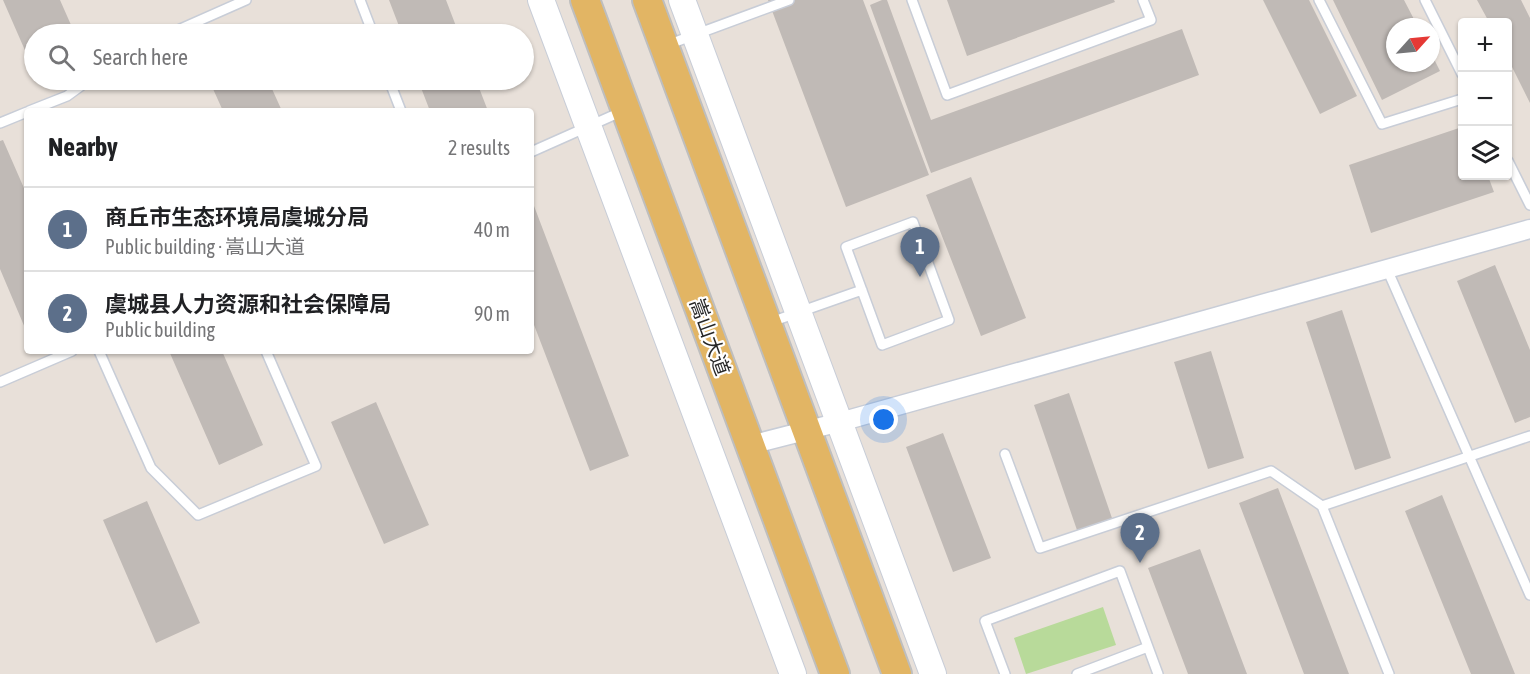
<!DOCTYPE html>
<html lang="en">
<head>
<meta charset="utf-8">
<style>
  :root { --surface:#fff; --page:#f2f2f2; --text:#202124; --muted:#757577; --line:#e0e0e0; --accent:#4778e8 }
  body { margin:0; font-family:"Asap Condensed","Noto Sans SC",sans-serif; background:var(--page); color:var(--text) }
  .controls { position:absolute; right:18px; top:18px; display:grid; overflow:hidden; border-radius:6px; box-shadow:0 2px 4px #0004 }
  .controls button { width:54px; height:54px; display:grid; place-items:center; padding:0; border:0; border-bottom:2px solid var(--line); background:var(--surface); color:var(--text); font:30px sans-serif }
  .compass { position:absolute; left:1386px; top:18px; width:54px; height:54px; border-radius:50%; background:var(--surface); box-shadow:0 2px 4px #0004; rotate:63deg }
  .you { position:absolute; left:884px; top:420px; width:21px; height:21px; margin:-15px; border:4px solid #fff; border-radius:50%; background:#1a73e8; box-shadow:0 0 0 9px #1a73e833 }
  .badge { display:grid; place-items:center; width:39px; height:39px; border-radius:50%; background:var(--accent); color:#fff; font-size:20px; font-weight:700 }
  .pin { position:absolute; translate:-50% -50px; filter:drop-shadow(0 2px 3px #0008) }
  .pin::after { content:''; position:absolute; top:32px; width:21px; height:18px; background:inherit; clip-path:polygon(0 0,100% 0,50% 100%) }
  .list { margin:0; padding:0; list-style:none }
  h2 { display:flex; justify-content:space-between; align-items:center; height:78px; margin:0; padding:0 24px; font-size:26px }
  h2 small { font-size:20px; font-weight:400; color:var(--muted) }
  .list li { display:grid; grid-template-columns:39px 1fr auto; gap:18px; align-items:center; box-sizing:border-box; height:84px; padding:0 24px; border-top:2px solid var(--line) }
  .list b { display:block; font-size:22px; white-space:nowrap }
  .list p { margin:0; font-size:20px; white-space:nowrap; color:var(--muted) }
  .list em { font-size:20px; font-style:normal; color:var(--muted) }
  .icon { flex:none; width:33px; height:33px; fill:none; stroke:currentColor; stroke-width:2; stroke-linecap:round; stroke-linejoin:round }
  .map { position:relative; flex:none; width:1530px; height:674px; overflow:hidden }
  .search { position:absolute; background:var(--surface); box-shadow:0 2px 4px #0004; left:24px; top:24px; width:510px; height:66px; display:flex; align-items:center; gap:15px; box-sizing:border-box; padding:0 21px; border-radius:33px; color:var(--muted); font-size:22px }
  .panel { position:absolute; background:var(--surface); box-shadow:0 2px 4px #0004; left:24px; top:108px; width:510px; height:246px; border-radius:6px }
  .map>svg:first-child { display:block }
  .green { fill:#b8da9a }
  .building { fill:#c0bab6 }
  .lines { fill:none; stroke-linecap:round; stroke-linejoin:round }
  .lane-casing { stroke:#c8cdd7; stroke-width:12 }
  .street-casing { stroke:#c8cdd7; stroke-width:21 }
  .secondary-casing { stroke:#c8cdd7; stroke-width:28 }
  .primary-casing { stroke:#bebebe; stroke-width:32 }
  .lane { stroke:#fff; stroke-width:9 }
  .street { stroke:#fff; stroke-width:18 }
  .secondary { stroke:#fff; stroke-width:26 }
  .primary { stroke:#e2b564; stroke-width:28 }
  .labels { text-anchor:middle; stroke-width:4.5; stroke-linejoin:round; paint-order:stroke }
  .street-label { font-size:20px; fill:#272727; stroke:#fff }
</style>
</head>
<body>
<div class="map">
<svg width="1530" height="674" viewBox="0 0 1530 674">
  <rect width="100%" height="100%" fill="#e8e0d9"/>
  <path class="green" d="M1103,607l13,38 -90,29 -12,-36z"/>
  <path class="building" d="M3,0h57l15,34h-41v37z
    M389,0h57l13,34h-57z
    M768,0h95l66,175 -83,32z
    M882,0h5l44,120 251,-91 17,46 -268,98 -61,-168z
    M947,0h167l1,2 -148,54z
    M1263,0h46l48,96 -37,18z
    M1333,0h71l14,27h-23v36h36v-10l9,18 -58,29z
    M1477,0h44l9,18v85l-22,-44v-37h-19z
    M209,80h59l14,31h-59z
    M418,80h58l12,31h-58z
    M1462,127v49h26l6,16 -123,41 -22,-68z
    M3,140l24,55 -2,133 -25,-59v-128z
    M971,177l55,141 -45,18 -55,-141z
    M531,198l98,258 -39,15 -59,-154z
    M1495,265l35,85v67l-15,6 -58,-142z
    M1342,310l49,148 -36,12 -49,-148z
    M169,351h53l41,94 -44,20z
    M1211,351l33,107 -36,11 -34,-107z
    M1069,393l44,128 -35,12 -44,-128z
    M376,402l53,123 -45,19 -53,-122z
    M943,433l48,125 -38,14 -47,-125z
    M1278,488l71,186h-45l-65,-171z
    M1442,495l73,179h-44l-66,-163z
    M147,501l53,122 -44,20 -53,-123z
    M1200,549l47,125h-59l-40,-106z"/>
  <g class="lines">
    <defs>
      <path id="lane" d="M360,0l13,34
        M912,0l35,95 204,-75 -8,-20
        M1319,0l63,124 80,-25
        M1425,0l37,74
        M169,34l77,-34
        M667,45l122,-45
        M389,80l12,31
        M29,111l38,-15 22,-16
        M0,123l27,-11
        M531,152l92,-41
        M1508,161l22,44
        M913,222l36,98 -67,25 -36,-98z
        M1387,269l143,326
        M771,322l91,-32
        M99,351l52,117 47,47 118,-49 -50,-115
        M0,382l72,-31
        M1005,454l35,94 231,-77 51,35 67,168
        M1322,506l208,-70
        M1005,674l-20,-53 135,-50 38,103
        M1077,674l71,-27"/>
      <path id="street" d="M750,445l90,-23 690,-193"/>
      <path id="secondary" d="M541,0l252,674
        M682,0l251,674"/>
      <path id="primary" d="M585,0l250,674
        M647,0l250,674"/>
    </defs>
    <use href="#lane" class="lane-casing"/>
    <use href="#street" class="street-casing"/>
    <use href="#secondary" class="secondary-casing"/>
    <use href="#primary" class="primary-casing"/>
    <use href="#lane" class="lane"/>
    <use href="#street" class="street"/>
    <use href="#secondary" class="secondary"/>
    <use href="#primary" class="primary"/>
  </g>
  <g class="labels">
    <g class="street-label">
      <text transform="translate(710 337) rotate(70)" y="7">嵩山大道</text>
    </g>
  </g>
</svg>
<div class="controls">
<button>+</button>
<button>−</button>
<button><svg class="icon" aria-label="layers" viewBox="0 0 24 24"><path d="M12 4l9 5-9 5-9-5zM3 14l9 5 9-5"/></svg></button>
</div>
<svg class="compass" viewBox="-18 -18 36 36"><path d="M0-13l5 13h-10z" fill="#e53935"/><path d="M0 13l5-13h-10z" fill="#757577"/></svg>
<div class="you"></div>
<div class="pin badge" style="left:920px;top:277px;background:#5c6f8a">1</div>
<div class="pin badge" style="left:1140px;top:563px;background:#5c6f8a">2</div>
<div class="search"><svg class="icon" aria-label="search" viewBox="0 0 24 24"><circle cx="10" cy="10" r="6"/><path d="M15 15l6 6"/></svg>Search here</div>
<section class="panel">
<h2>Nearby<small>2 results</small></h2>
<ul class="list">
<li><span class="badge" style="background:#5c6f8a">1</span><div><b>商丘市生态环境局虞城分局</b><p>Public building · 嵩山大道</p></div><em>40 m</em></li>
<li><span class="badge" style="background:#5c6f8a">2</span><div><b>虞城县人力资源和社会保障局</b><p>Public building</p></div><em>90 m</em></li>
</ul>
</section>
</div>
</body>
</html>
